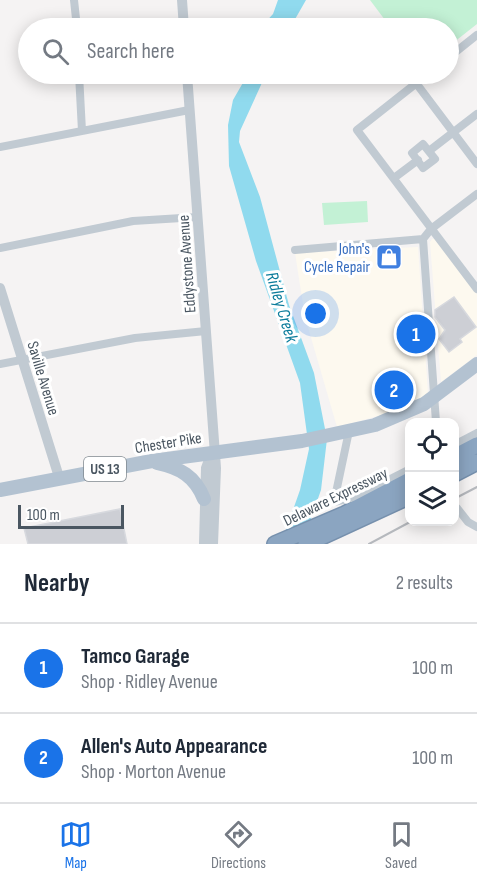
<!DOCTYPE html>
<html lang="en">
<head>
<meta charset="utf-8">
<style>
  :root { --surface:#fff; --page:#f6f6f7; --text:#1f2937; --muted:#747a83; --line:#e0e1e3; --accent:#1a73e8 }
  body { margin:0; font-family:"Sofia Sans Condensed",sans-serif; background:var(--page); color:var(--text) }
  .controls { position:absolute; right:18px; bottom:18px; display:grid; overflow:hidden; border-radius:12px; box-shadow:0 3px 15px #0003 }
  .controls button { width:54px; height:54px; display:grid; place-items:center; padding:0; border:0; border-bottom:2px solid var(--line); background:var(--surface); color:var(--text); font:30px sans-serif }
  .scale { position:absolute; left:18px; bottom:15px; width:106px; box-sizing:border-box; padding-left:6px; border:3px solid #4a5661; border-top:0; font-size:16px; line-height:21px; white-space:nowrap; color:#4a5661; -webkit-text-stroke:4px #fff; paint-order:stroke }
  .you { position:absolute; left:316px; top:314px; width:21px; height:21px; margin:-15px; border:4px solid #fff; border-radius:50%; background:#1a73e8; box-shadow:0 0 0 9px #1a73e833 }
  .badge { display:grid; place-items:center; width:39px; height:39px; border-radius:50%; background:var(--accent); color:#fff; font-size:20px; font-weight:700 }
  .pin { position:absolute; translate:-50% -50%; border:3px solid #fff; box-shadow:0 2px 6px #0006 }
  .list { margin:0; padding:0; list-style:none }
  h2 { display:flex; justify-content:space-between; align-items:center; height:78px; margin:0; padding:0 24px; font-size:26px }
  h2 small { font-size:20px; font-weight:400; color:var(--muted) }
  .list li { display:grid; grid-template-columns:39px 1fr auto; gap:18px; align-items:center; box-sizing:border-box; height:90px; padding:0 24px; border-top:2px solid var(--line) }
  .list b { display:block; font-size:22px; white-space:nowrap }
  .list p { margin:0; font-size:20px; white-space:nowrap; color:var(--muted) }
  .list em { font-size:20px; font-style:normal; color:var(--muted) }
  .icon { flex:none; width:33px; height:33px; fill:none; stroke:currentColor; stroke-width:2; stroke-linecap:round; stroke-linejoin:round }
  .map { position:relative; flex:none; width:477px; height:544px; overflow:hidden }
  .search { position:absolute; background:var(--surface); box-shadow:0 3px 15px #0003; left:18px; right:18px; top:18px; height:66px; display:flex; align-items:center; gap:15px; box-sizing:border-box; padding:0 21px; border-radius:33px; color:var(--muted); font-size:22px }
  .sheet { height:258px; background:var(--surface) }
  nav { display:flex; justify-content:space-around; align-items:center; box-sizing:border-box; height:84px; border-top:2px solid var(--line); background:var(--surface); font-size:16px; color:var(--muted) }
  nav a { display:grid; justify-items:center; gap:3px }
  nav .on { color:var(--accent) }
  .map>svg:first-child { display:block }
  .commercial { fill:#fdf9ef }
  .green { fill:#c3f1d5 }
  .water { fill:#90daee }
  .building { fill:#cdcfd5; stroke:#d7d9de; stroke-width:1.5 }
  .lines { fill:none; stroke-linecap:round; stroke-linejoin:round }
  .motorway-casing { stroke:#7690ad; stroke-width:18 }
  .minor { stroke:#c1cad2; stroke-width:8 }
  .tertiary { stroke:#c1cad2; stroke-width:10 }
  .primary { stroke:#b3c2d1; stroke-width:14 }
  .motorway { stroke:#8ba5c1; stroke-width:15 }
  .rail { stroke:#b5b8bd; stroke-width:2 }
  .labels { text-anchor:middle; stroke-width:6; stroke-linejoin:round; paint-order:stroke }
  .shield { fill:#fff; stroke:#808990; stroke-width:1.5 }
  .shield-label { font-size:15px; font-weight:bold; fill:#4a5661 }
  .shop-label { font-size:16px; fill:#366cbe; stroke:#fff; text-anchor:end }
  .street-label { font-size:16px; fill:#4a5661; stroke:#fff }
  .water-label { font-size:18px; font-style:italic; fill:#0c7c9b; stroke:#fff }
</style>
</head>
<body>
<div class="map">
<svg width="477" height="544" viewBox="0 0 477 544">
  <rect width="100%" height="100%" fill="#f5f3f3"/>
  <path class="commercial" d="M432,239h3l42,55v61l-36,27 -11,-140z
    M418,247l10,146 -24,16 -67,18 -32,-110 -10,-64z"/>
  <path class="green" d="M370,0h107v24l-28,22 -1,-18h-57z
    M367,201l1,21 -44,3 -2,-22z"/>
  <path class="water" d="M278,0h28l-16,28h-30l13,-14z
    M248,74h18l-26,57 -1,11 21,55 29,108 25,68 13,66 -6,51 -19,54h-21l19,-54 9,-41 -9,-66 -44,-122 -27,-95 -1,-41 5,-25z"/>
  <path class="building" d="M454,297l22,30 -16,12 2,3 -13,10 -10,-13 6,-9 -10,-13v-7z
    M120,509l7,35h-99l-4,-16z"/>
  <g class="lines">
    <defs>
      <path id="motorway" d="M454,457l23,-12
        M454,474l23,-12
        M275,544l70,-30 65,-34
        M306,544l104,-48"/>
    </defs>
    <use href="#motorway" class="motorway-casing"/>
    <path class="minor" d="M74,0l3,28
      M448,58l29,-23
      M79,74l3,57
      M428,74l-71,56 120,159
      M416,83l61,81
      M423,144l12,15 -12,9 -11,-15z
      M0,147l189,-37
      M429,151l48,-37
      M394,178l24,-18
      M423,239l13,183
      M0,248l133,-27 65,-4
      M295,250l128,-11 8,-10 46,-35
      M0,364l135,-26 71,-7
      M349,431l-15,71 21,-5 55,-28
      M454,445l23,-12
      M457,508l11,14 9,5"/>
    <path class="tertiary" d="M182,0l2,28
      M187,74l29,394 -3,76
      M0,288l59,189
      M204,544l2,-76 6,-16"/>
    <path class="primary" d="M157,463c23,5 38,13 47,36
      M0,490l152,-29 150,-20 73,-16 49,-21 53,-40"/>
    <use href="#motorway" class="motorway"/>
    <path class="rail" d="M454,499l23,-12
      M369,544l41,-22"/>
  </g>
  <defs>
    <symbol id="shop-square" viewBox="-11 -11 22 22"><rect x="-9" y="-9" width="18" height="18" rx="4" fill="#3f7fe0" stroke="#fff"/><path d="M-5-2.5h2.3a2.7 3.5 0 0 1 5.4 0H5L5.5 6h-11ZM-1.5-2.5h3a1.5 2.3 0 0 0-3 0Z" fill="#fff"/></symbol>
  </defs>
  <g fill-rule="evenodd">
    <use href="#shop-square" x="374" y="242" width="30" height="30"/>
  </g>
  <g class="labels">
    <rect class="shield" x="84" y="457" width="42" height="24" rx="4.5"/>
    <g class="shield-label">
      <text x="105" y="474">US 13</text>
    </g>
    <g class="shop-label">
      <text x="370" y="254">John's<tspan x="370" dy="18">Cycle Repair</tspan></text>
    </g>
    <g class="street-label">
      <text transform="translate(186 264) rotate(-94)" y="6">Eddystone Avenue</text>
      <text transform="translate(44 378) rotate(73)" y="6">Saville Avenue</text>
      <text transform="translate(168 442) rotate(-9)" y="6">Chester Pike</text>
      <text transform="translate(335 496) rotate(-26)" y="6">Delaware Expressway</text>
    </g>
    <g class="water-label">
      <text transform="translate(282 307) rotate(73)" y="6">Ridley Creek</text>
    </g>
  </g>
</svg>
<div class="controls">
<button><svg class="icon" aria-label="locate" viewBox="0 0 24 24"><circle cx="12" cy="12" r="6"/><path d="M12 2v4M12 18v4M2 12h4M18 12h4"/></svg></button>
<button><svg class="icon" aria-label="layers" viewBox="0 0 24 24"><path d="M12 4l9 5-9 5-9-5zM3 14l9 5 9-5"/></svg></button>
</div>
<div class="scale">100 m</div>
<div class="you"></div>
<div class="pin badge" style="left:416px;top:334px">1</div>
<div class="pin badge" style="left:394px;top:390px">2</div>
<div class="search"><svg class="icon" aria-label="search" viewBox="0 0 24 24"><circle cx="10" cy="10" r="6"/><path d="M15 15l6 6"/></svg>Search here</div>
</div>
<section class="sheet">
<h2>Nearby<small>2 results</small></h2>
<ul class="list">
<li><span class="badge">1</span><div><b>Tamco Garage</b><p>Shop · Ridley Avenue</p></div><em>100 m</em></li>
<li><span class="badge">2</span><div><b>Allen's Auto Appearance</b><p>Shop · Morton Avenue</p></div><em>100 m</em></li>
</ul>
</section>
<nav>
<a class="on"><svg class="icon" aria-label="map" viewBox="0 0 24 24"><path d="M3 6l6-2 6 2 6-2v14l-6 2-6-2-6 2zM9 4v14M15 6v14"/></svg>Map</a>
<a><svg class="icon" aria-label="directions" viewBox="0 0 24 24"><path d="M12 3l9 9-9 9-9-9zM9 14v-3h6M13 9l2 2-2 2"/></svg>Directions</a>
<a><svg class="icon" aria-label="saved" viewBox="0 0 24 24"><path d="M7 4h10v16l-5-4-5 4z"/></svg>Saved</a>
</nav>
</body>
</html>
